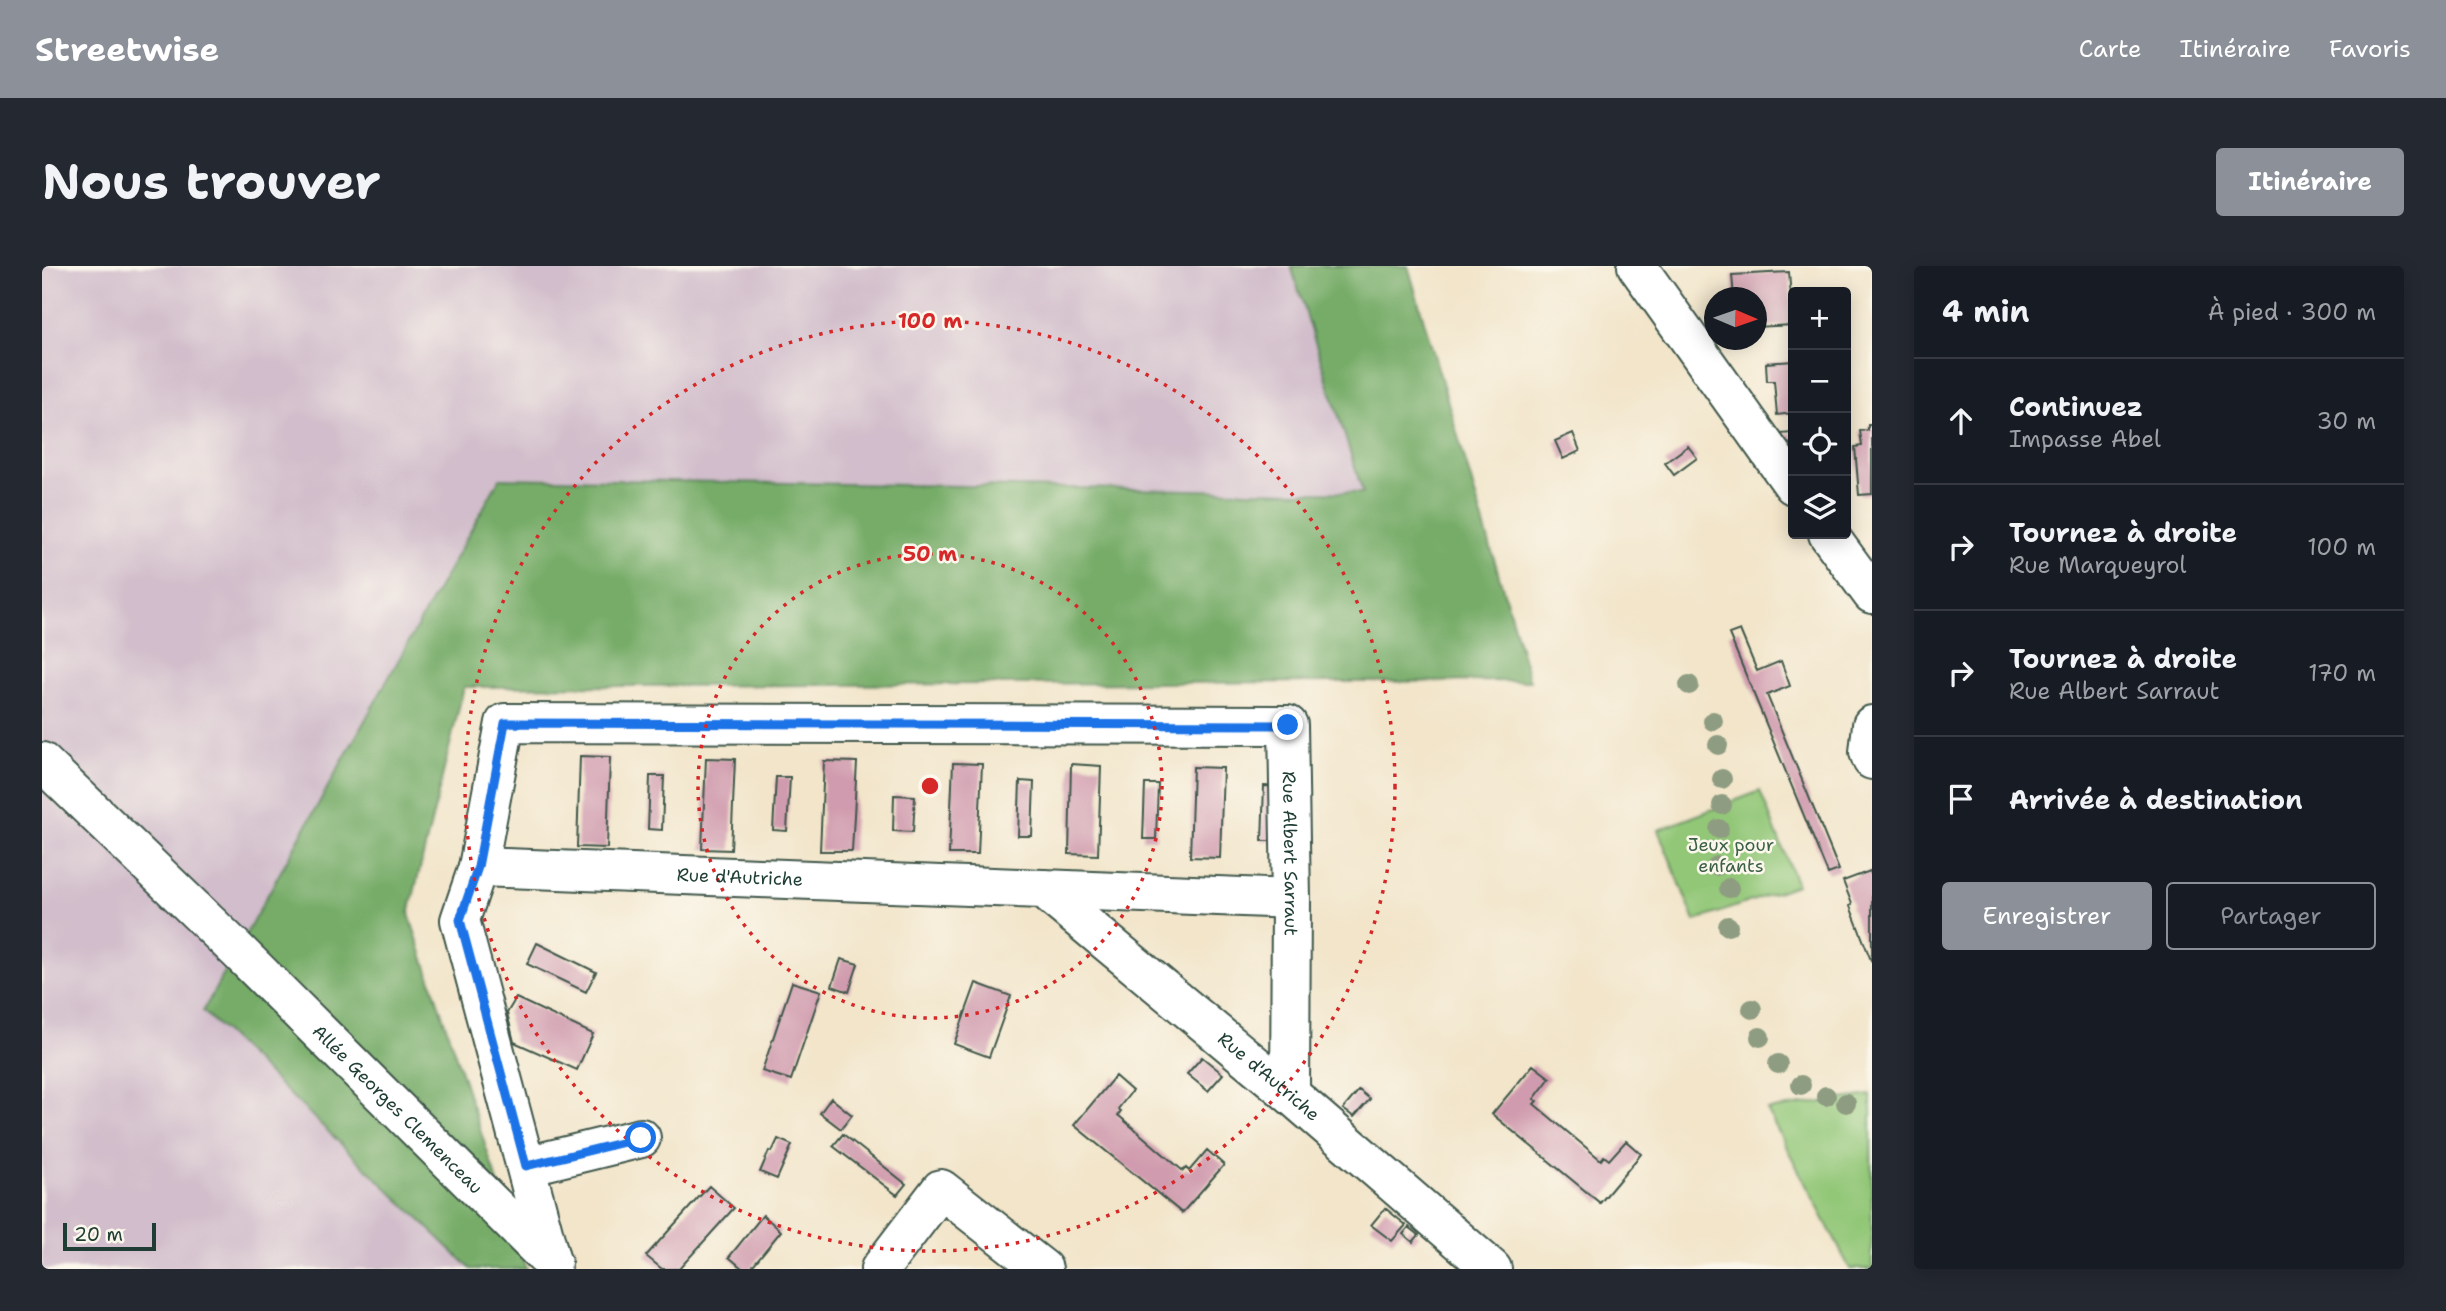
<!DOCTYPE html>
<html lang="fr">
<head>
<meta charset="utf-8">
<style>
  :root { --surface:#171b24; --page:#242831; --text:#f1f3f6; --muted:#9ea1a6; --line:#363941; --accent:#8c9099 }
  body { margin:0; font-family:"Shantell Sans",sans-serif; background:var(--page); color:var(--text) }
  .controls { position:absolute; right:21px; top:21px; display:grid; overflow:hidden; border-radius:7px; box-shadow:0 4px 18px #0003 }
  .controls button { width:63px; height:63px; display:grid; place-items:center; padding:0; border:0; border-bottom:2px solid var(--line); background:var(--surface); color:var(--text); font:35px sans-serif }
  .compass { position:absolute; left:1662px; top:21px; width:63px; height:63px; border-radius:50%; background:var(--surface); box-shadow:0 4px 18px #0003; rotate:92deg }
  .scale { position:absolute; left:21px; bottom:18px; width:93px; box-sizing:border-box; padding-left:7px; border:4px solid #1f3d34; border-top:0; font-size:19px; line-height:24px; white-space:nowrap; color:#1f3d34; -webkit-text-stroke:5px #fbf7ec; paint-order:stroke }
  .stop { position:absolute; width:21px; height:21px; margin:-16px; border:5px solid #1a73e8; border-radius:50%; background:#fff }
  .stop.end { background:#1a73e8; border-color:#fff; box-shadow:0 2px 7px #0008 }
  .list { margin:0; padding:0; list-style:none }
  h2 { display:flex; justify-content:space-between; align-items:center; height:91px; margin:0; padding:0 28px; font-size:30px }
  h2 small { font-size:23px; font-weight:400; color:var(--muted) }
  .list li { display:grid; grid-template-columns:46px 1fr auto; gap:21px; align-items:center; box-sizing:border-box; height:126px; padding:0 28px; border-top:2px solid var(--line) }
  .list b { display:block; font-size:26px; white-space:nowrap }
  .list p { margin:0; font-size:23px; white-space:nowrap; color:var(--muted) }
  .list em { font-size:23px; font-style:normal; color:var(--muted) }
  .actions { display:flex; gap:14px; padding:21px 28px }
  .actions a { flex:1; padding:16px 0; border:2px solid var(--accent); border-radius:7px; text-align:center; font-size:24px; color:var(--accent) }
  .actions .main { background:var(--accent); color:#fff }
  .icon { flex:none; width:38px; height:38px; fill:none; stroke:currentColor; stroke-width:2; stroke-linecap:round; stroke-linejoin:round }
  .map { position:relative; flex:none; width:1830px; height:1003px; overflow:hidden; border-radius:7px }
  header { display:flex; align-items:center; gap:42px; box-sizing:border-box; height:98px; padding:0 35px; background:var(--accent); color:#fff }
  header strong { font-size:33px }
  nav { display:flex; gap:38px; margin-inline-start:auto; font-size:24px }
  .intro { display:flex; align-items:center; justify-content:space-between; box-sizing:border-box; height:168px; padding:0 42px }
  h1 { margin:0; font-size:49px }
  .button { padding:18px 32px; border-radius:7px; background:var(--accent); color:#fff; font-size:24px; font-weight:700 }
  main { display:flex; gap:42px; padding:0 42px }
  aside { flex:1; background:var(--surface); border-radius:7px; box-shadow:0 4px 18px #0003 }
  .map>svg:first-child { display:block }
  .industrial { fill:#d1bdcb }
  .green { fill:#93c778; stroke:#598256; stroke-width:2 }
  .forest { fill:#76ac68; stroke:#4a744e; stroke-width:2 }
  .building { fill:#d09bae }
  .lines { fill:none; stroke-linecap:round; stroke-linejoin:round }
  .minor-casing { stroke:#3f564a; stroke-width:42 }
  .minor { stroke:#fff; stroke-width:38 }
  .tree { fill:#8e9c81 }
  .route { stroke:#1a73e8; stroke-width:9 }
  .ring { fill:none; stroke:#d62828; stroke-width:3.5; stroke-dasharray:3.5 7 }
  .labels { text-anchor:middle; stroke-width:5; stroke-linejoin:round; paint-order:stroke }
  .park-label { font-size:18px; fill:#3c6045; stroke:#fbf7ec }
  .street-label { font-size:18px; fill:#1f3d34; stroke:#fbf7ec }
  .centre { fill:#d62828; stroke:#fbf7ec; stroke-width:3.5 }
  .ring-label { font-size:21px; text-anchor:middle; font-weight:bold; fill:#d62828; stroke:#fbf7ec; stroke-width:5; stroke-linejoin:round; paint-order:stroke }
</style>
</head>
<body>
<header>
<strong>Streetwise</strong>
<nav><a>Carte</a><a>Itinéraire</a><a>Favoris</a></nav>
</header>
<div class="intro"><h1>Nous trouver</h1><a class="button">Itinéraire</a></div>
<main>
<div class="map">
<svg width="1830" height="1003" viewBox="0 0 1830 1003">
  <rect width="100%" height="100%" fill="#fbf7ec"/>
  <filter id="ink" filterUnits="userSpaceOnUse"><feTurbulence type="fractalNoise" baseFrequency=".0143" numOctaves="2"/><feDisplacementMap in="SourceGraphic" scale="14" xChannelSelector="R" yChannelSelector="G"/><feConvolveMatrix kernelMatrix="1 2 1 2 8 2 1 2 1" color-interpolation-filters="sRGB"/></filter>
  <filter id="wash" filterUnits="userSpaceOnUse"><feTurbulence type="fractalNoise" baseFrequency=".00686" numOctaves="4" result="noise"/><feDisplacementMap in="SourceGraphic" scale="28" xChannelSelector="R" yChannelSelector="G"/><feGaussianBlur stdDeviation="1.57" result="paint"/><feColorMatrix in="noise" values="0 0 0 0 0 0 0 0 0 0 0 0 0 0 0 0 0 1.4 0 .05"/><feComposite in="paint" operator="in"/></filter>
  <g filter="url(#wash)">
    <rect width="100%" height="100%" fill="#f2e5ca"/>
    <path class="industrial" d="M0,0h1249l73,227 -864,-15 -297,533 268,258h-429z"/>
    <path class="green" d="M1718,525l37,94 -102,36 -37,-91z
      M1829,829l1,174h-22l-83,-159z"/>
    <path class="forest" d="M1249,0h117l122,415 -1066,6 -55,227 117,355h-55l-268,-258 297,-533 863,15z"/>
    <g id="blocks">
      <path class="building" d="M1747,6l4,53 -37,2v-29h-22l-2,-23z
        M1751,95v52l-16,2 -3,-34h-7l-1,-18z
        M1826,159h4v69l-13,1 -4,-48 7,-1 -2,-15 8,-1z
        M1531,167l7,18 -17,8 -8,-18z
        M1751,167v10l-7,1 -7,-10z
        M1646,180l9,12 -23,17 -9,-12z
        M1698,364l17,41 24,-10 9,25 -23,9 72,175 -11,4 -99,-240z
        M538,490l30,1 -3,91 -30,-1z
        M664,492l29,1 -4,91 -29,-1z
        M782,495l33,1 -5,89h-32z
        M911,497l29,1 -4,90h-29z
        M1029,498l30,2 -3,89 -29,-1z
        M1151,501l30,1 -3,90 -30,-1z
        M608,510h14l-2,54 -14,-1z
        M734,511h14l-3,54 -14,-1z
        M978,515l14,1 -2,54h-14z
        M1103,518h13l-2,55h-13z
        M1222,520l14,1 -3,54h-13z
        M852,529l21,1 -2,36 -20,-1z
        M1828,605l2,5v87l-22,-57 2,-2 -9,-23z
        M495,677l59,29 -10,20 -59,-28z
        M799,693l17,5 -9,28 -17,-6z
        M750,716l29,9 -30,89 -29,-9z
        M934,717l35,13 -22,61 -35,-13z
        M474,732l77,36 -16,36 -63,-28 -7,-29z
        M1160,791l21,17 -15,17 -21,-17z
        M1491,799l17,13 -16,21 3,2 -3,3 67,56 3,-4 5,4 17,-19 15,13 -41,49 -108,-89z
        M1073,810l17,15 -14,18 3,2 -3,4 65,56 3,-3 3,3 18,-21 17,15 -42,48 -108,-88z
        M1317,824l11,9 -16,18 -11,-8z
        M789,832l21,17 -11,14 -21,-16z
        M801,868l63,50 -9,11 -64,-49z
        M736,873l14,6 -15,34 -17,-7 9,-21 3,1z
        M667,920l25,22 -55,61h-17l-16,-13z
        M1343,942l21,17 -14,16 -21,-16z
        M721,949l18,16 -31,38h-7l-14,-12z
        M1367,961l10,8 -6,7 -10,-8z"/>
    </g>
  </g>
  <g filter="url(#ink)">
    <use href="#blocks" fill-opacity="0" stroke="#3f564a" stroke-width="2"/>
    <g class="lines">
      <defs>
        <g id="minor">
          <path d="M1595,0l156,219"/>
          <path d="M1786,268l44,60"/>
          <path d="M1830,459l-3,27 3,8"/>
          <path id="s1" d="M0,496l195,188 315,313"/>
          <path id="s2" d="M436,601l565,22 247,205 202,175"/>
          <path d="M1001,623l248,10"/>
          <path d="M484,900l115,-28"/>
          <path id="s3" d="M509,996l-91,-342 18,-53 27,-144 783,2 3,174 -1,195"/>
          <path d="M838,1003l61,-80 102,80"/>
        </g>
      </defs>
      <use href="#minor" class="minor-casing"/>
      <use href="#minor" class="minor"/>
    </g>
    <g class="tree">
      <circle cx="1647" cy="419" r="10"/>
      <circle cx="1671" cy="455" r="10"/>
      <circle cx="1676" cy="479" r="10"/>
      <circle cx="1680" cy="513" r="10"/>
      <circle cx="1680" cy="539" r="10"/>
      <circle cx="1677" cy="563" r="10"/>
      <circle cx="1675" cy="600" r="10"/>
      <circle cx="1687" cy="622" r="10"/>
      <circle cx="1686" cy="660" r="10"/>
      <circle cx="1710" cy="743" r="10"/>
      <circle cx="1718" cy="771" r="10"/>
      <circle cx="1736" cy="798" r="10"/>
      <circle cx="1759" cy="819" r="10"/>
      <circle cx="1784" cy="830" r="10"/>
      <circle cx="1804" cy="837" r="10"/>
    </g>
  </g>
  <g class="lines" filter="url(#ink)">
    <path class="route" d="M599,872l-115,28 -66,-246 18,-53 27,-144 783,2"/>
  </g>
  <g class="ring">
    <circle cx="888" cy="520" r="232"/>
    <circle cx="888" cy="520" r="465"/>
  </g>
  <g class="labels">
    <g class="park-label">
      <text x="1689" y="585">Jeux pour<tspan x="1689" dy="21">enfants</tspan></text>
    </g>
    <g class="street-label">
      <text dy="6" stroke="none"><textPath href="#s3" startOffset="1468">Rue Albert Sarraut</textPath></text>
      <text dy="6" stroke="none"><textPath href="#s2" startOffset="262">Rue d'Autriche</textPath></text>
      <text dy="6" stroke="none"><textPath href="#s2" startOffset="859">Rue d'Autriche</textPath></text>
      <text dy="6" stroke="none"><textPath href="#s1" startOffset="497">Allée Georges Clemenceau</textPath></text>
    </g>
  </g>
  <circle cx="888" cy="520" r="10" class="centre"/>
  <g class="ring-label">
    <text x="888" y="62">100 m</text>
    <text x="888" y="295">50 m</text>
  </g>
</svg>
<div class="controls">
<button>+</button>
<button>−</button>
<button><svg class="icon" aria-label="locate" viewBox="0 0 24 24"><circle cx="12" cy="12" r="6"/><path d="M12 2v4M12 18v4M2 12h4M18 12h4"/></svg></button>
<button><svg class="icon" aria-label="layers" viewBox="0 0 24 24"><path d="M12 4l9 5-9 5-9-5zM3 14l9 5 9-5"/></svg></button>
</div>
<svg class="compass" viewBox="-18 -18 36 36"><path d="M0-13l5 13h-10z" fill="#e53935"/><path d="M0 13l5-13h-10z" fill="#9ea1a6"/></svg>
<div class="scale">20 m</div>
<div class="stop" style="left:599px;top:872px"></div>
<div class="stop end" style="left:1246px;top:459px"></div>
</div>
<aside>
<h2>4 min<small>À pied · 300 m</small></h2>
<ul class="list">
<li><svg class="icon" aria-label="ahead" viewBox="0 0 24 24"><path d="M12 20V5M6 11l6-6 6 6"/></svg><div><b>Continuez</b><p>Impasse Abel</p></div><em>30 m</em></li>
<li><svg class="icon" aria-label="right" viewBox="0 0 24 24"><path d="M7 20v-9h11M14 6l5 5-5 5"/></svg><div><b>Tournez à droite</b><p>Rue Marqueyrol</p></div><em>100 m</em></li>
<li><svg class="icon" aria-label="right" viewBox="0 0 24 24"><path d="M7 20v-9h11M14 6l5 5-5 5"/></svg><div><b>Tournez à droite</b><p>Rue Albert Sarraut</p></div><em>170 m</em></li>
<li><svg class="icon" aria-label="arrive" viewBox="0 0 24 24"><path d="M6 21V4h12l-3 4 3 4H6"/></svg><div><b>Arrivée à destination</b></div></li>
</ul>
<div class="actions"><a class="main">Enregistrer</a><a>Partager</a></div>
</aside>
</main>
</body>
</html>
